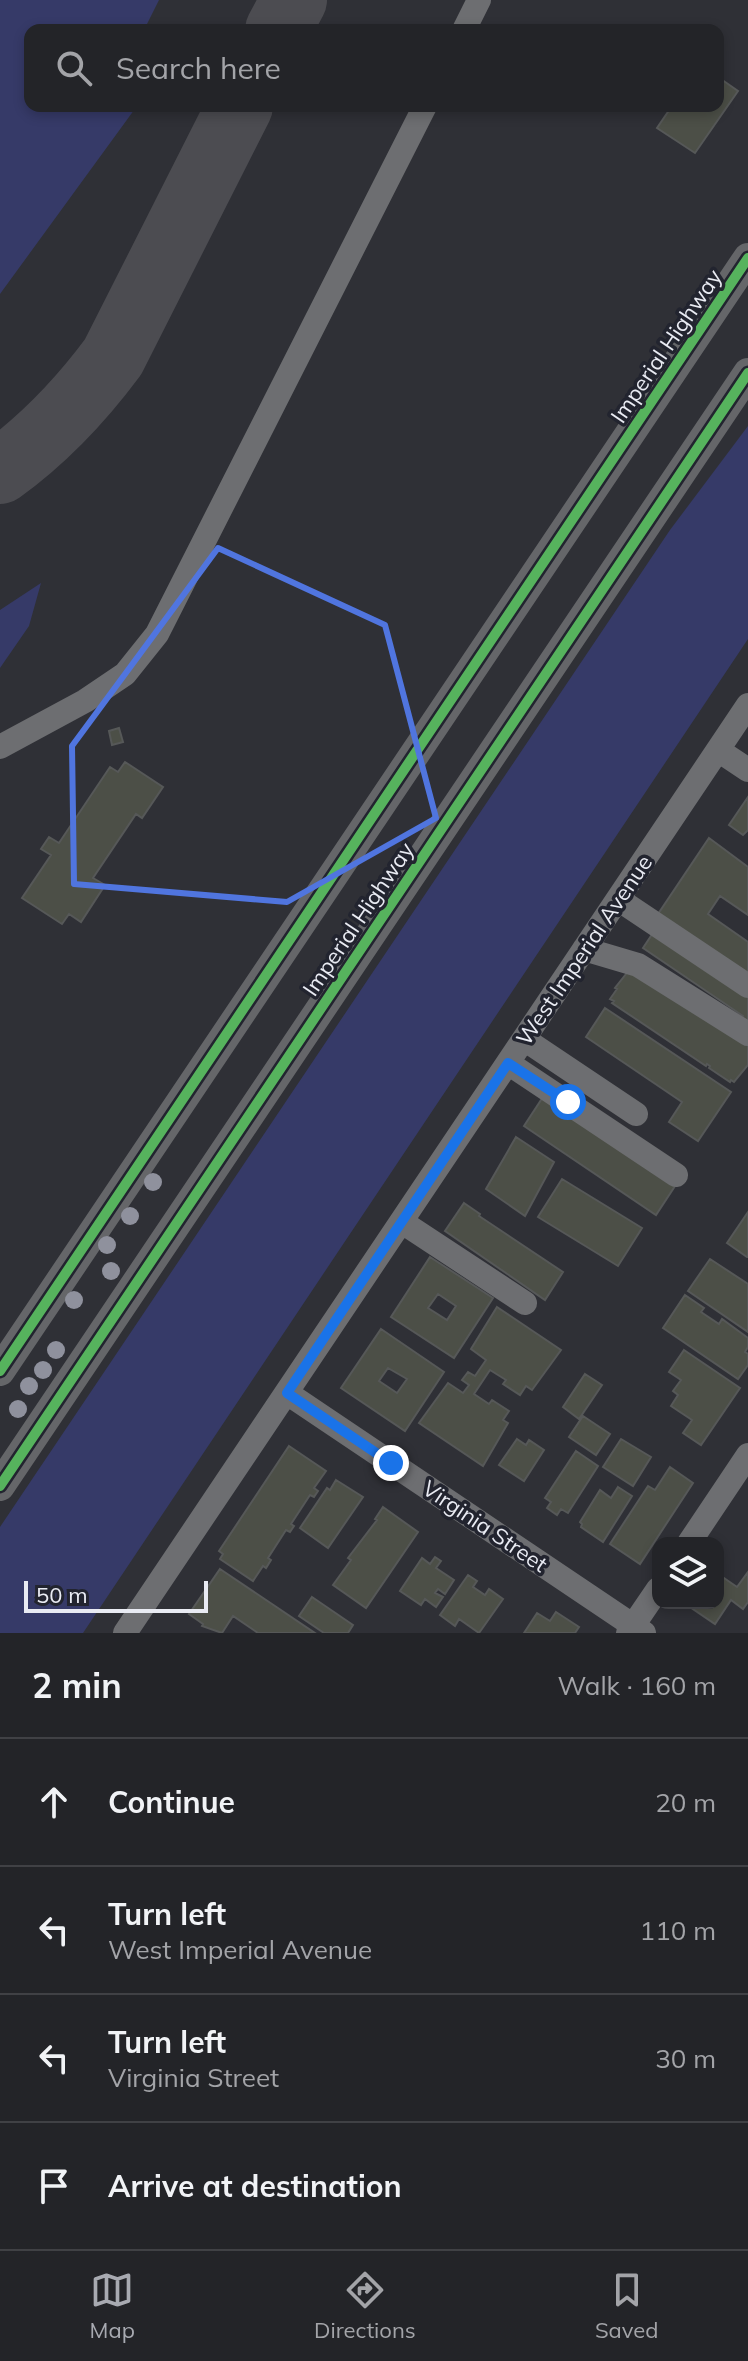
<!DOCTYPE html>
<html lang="en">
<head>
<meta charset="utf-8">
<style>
  :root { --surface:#232428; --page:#2b2c30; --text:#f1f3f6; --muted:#a3a4a8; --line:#404145; --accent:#a8aab1 }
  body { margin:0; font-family:Mulish,sans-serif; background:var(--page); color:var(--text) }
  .controls { position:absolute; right:24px; bottom:24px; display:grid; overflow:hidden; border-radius:16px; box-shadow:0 4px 12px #0003 }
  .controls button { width:72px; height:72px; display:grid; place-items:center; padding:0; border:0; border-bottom:2px solid var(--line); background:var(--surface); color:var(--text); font:40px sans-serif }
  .scale { position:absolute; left:24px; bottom:20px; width:184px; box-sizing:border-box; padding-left:8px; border:4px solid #e9ebf3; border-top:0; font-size:22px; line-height:28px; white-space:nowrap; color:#e9ebf3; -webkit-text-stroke:6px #22242f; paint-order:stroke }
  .stop { position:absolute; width:24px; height:24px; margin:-18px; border:6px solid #1a73e8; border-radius:50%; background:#fff }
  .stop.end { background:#1a73e8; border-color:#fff; box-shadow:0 2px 8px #0008 }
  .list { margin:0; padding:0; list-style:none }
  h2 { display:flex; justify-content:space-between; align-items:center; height:104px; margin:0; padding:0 32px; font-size:34px }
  h2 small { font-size:26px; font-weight:400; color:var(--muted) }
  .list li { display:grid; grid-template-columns:52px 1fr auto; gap:24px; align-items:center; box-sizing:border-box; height:128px; padding:0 32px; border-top:2px solid var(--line) }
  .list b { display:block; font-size:30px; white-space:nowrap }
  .list p { margin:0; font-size:26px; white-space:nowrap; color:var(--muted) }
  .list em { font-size:26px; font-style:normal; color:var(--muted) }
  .icon { flex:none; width:44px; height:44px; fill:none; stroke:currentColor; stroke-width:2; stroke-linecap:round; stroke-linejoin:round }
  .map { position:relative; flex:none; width:748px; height:1633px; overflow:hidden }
  .search { position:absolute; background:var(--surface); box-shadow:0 4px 12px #0003; left:24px; right:24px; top:24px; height:88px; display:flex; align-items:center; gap:20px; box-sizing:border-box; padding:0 28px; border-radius:16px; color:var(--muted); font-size:30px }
  .sheet { height:616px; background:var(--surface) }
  nav { display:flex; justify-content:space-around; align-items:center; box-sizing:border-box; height:112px; border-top:2px solid var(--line); background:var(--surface); font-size:22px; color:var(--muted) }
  nav a { display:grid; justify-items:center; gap:4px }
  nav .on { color:var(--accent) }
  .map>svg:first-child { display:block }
  .green { fill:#363a68 }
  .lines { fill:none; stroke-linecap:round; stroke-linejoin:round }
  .taxiway { stroke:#4c4c51; stroke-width:66 }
  .building { fill:#4c4f47; stroke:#565858; stroke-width:2; fill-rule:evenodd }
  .minor { stroke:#6d6e71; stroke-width:24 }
  .major { stroke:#656669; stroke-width:30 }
  .cycleway-casing { stroke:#22242f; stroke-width:15 }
  .cycleway { stroke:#56b35d; stroke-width:10 }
  .tree { fill:#8f919d }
  .route { stroke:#1a73e8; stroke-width:10 }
  .marked { fill:none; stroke:#5075df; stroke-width:6; stroke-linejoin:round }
  .labels { text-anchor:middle; stroke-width:7; stroke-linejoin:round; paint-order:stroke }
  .street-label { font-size:22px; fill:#e9ebf3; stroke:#22242f }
</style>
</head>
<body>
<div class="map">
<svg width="748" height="1633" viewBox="0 0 748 1633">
  <rect width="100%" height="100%" fill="#2f3036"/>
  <path class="green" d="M0,0h159l-15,30h-114v76h107l-137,188z
    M748,426v213l-665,994h-83v-106l670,-997z
    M41,583l-12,43 -29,42v-58z"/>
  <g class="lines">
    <path class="taxiway" d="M278,30l16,-30
      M0,471c43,-31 81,-71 113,-114l127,-251"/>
  </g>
  <path class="building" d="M718,77l20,14 -43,62 -38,-25 15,-22h46z
    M119,728l4,14 -11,3 -3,-14z
    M125,762l38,25 -21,31 -6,-4 -43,64 12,7 -24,37 -12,-8 -7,10 -40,-26 29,-43 -10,-6 8,-12 10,6 51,-76 8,5z
    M748,797v33l-5,5 -14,-10z
    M709,838l39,29v48l-28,-19 -12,18 40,28v41l-94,-63z
    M655,930l93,62v33l-7,-5 2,-4 -100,-68z
    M630,969l118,76v20l-14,17 -3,-2 -1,2 -21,-14 1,-2 -3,-2 -1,2 -94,-63 2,-2 -4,-2 7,-10 -2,-1z
    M605,1008l126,84 -33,49 -29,-19 13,-20 -96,-65z
    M545,1094l132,89 -21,32 -132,-89z
    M516,1137l38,25 -29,54 -39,-27z
    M562,1179l80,49 -24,38 -80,-49z
    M464,1203l16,11 -1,2 84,56 -18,28 -100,-69z
    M748,1212v45h-1l-20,-14z
    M430,1257l63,41 -39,60 -63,-41zM438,1294l18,12 -9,14 -19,-12z
    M710,1259l38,25v48l-60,-41z
    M685,1295l19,13 -3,4 18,12 3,-5 26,19v9l-3,5 3,2v11l-10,14 -75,-51z
    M497,1307l64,43 -29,40 -6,-4 -6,9 -17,-11 3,-4 -16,-10 -16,24 15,10 3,-4 17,11 -6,9 5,3 -25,43 -64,-43 29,-40 15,10 6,-8 -7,-5 6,-8 7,4 11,-16 -15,-11z
    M381,1329l63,43 -39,59 -64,-43zM388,1368l19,11 -10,14 -18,-12z
    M684,1350l56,38 -39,57 -18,-12 9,-13 -21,-14 7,-11 -5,-4 8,-11 -12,-8z
    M585,1374l17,11 -23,34 -16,-12z
    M583,1416l27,18 -14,21 -27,-18z
    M517,1439l9,6 3,-5 15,10 -20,31 -25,-16z
    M621,1439l30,18 -18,29 -30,-19z
    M289,1446l37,25 -12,17 4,3 -4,6 -4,-2 -19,29 3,2 -4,6 -4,-2 -18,28 3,2 -5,8 -3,-2 -10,15 -33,-22 3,-5 -4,-3z
    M576,1451l22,15 -30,47 -7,-4 -4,6 -10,-7 4,-6 -6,-4z
    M670,1467l23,16 -53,81 -30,-20 38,-58 7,4z
    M336,1480l27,17 -35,51 -28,-20 27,-40 3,2z
    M618,1487l14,9 -29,46 -22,-15 1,-3 -2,-2 20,-32 11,8z
    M383,1507l35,25 -52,76 -33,-23 18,-25 -3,-2 29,-38 -2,-1z
    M435,1557l6,4 -5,7 18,12 -9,14 -7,-5 -3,4 8,4 -7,10 -11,-8 -4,6 -21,-14 22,-33 8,6z
    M220,1569l95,64h-57l-25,-17 -11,17 -20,-7 1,-2 -14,-10z
    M748,1572v30l-5,7 -12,-9 -16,24 -28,-19 31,-2v-29l19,13z
    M468,1575l9,6 -4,6 12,8 4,-6 14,10 -24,34 -20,-14 -4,7 -15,-11z
    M312,1597l41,28 -5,8h-24l-25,-17z
    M556,1612l23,15 -4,6h-51l13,-20 13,8z"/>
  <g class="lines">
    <path class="minor" d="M464,30l15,-30
      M0,747l85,-46 40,-27 32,-40 268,-528
      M718,750l30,20
      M618,899l130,87
      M584,949l54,16 110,69
      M524,1039l112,75
      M508,1063l168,112
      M402,1222l123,81
      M287,1393l357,240
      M689,1543l59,-88
      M125,1633l623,-928
      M628,1633l30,-44"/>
    <path class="major" d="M0,1371l748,-1113
      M0,1486l748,-1113"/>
    <defs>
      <path id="cycleway" d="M0,1371l748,-1113
        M0,1486l748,-1113"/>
    </defs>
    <use href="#cycleway" class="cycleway-casing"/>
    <use href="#cycleway" class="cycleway"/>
  </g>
  <g class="tree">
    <circle cx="153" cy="1182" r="9"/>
    <circle cx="130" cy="1216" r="9"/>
    <circle cx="107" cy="1245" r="9"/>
    <circle cx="111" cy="1271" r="9"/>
    <circle cx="74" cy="1300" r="9"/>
    <circle cx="56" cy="1350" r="9"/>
    <circle cx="43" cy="1370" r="9"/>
    <circle cx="29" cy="1386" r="9"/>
    <circle cx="18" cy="1409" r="9"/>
  </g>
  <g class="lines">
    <path class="route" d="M391,1463l-104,-70 221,-330 60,39"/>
  </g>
  <path class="marked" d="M218,548l167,77 51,193 -149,84 -213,-18 -2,-138z"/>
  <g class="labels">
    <g class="street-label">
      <text transform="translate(666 346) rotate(-56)" y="8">Imperial Highway</text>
      <text transform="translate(358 919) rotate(-56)" y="8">Imperial Highway</text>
      <text transform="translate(584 950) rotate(-56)" y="8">West Imperial Avenue</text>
      <text transform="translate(485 1526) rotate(34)" y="8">Virginia Street</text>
    </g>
  </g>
</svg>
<div class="controls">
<button><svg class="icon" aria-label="layers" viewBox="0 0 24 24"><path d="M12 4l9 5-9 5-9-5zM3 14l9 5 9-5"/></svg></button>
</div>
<div class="scale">50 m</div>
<div class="stop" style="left:568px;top:1102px"></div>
<div class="stop end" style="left:391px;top:1463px"></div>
<div class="search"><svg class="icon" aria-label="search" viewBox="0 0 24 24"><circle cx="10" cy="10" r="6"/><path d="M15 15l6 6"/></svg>Search here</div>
</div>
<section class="sheet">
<h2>2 min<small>Walk · 160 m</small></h2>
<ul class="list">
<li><svg class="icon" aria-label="ahead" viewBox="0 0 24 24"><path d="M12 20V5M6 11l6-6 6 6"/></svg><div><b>Continue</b></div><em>20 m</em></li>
<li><svg class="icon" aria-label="left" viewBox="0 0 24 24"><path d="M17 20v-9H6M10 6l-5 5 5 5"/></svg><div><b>Turn left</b><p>West Imperial Avenue</p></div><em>110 m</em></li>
<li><svg class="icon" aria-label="left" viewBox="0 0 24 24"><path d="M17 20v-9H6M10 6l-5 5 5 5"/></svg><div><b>Turn left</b><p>Virginia Street</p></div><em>30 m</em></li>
<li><svg class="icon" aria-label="arrive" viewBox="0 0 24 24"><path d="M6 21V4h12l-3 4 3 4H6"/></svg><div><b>Arrive at destination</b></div></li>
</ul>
</section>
<nav>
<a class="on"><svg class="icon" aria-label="map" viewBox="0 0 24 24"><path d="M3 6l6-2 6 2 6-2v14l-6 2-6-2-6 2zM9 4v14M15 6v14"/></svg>Map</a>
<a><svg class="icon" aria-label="directions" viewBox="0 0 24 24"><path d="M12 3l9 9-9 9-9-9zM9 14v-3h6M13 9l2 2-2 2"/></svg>Directions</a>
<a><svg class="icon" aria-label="saved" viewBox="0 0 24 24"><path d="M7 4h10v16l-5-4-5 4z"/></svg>Saved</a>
</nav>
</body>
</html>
